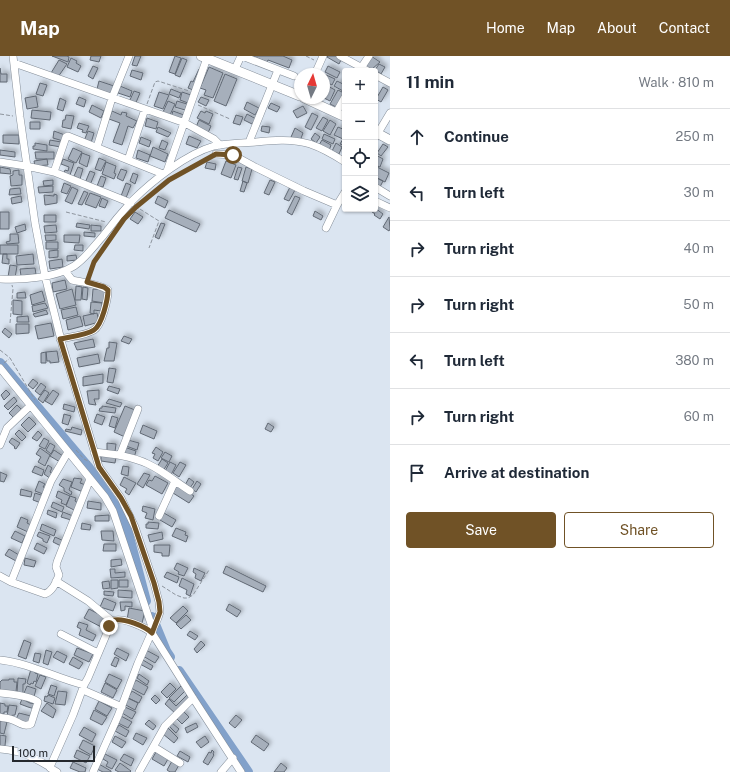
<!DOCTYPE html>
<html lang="en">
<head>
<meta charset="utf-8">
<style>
  :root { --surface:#fff; --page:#f6f6f7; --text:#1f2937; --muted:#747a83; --line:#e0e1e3; --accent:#705226 }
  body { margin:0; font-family:"Public Sans",sans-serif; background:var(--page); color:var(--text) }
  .controls { position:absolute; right:12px; top:12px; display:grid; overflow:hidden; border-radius:4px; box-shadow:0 1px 3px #0004 }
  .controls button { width:36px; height:36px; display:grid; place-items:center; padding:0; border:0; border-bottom:1px solid var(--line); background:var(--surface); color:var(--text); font:20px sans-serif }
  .compass { position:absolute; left:294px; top:12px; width:36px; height:36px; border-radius:50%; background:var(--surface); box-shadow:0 1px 3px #0004; rotate:5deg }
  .scale { position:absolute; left:12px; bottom:10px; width:83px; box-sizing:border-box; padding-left:4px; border:2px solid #24282d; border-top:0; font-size:11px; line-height:14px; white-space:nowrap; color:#24282d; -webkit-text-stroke:3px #dbe5f1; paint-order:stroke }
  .stop { position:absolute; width:12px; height:12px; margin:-9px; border:3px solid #705226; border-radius:50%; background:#fff }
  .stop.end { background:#705226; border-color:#fff; box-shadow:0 1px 4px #0008 }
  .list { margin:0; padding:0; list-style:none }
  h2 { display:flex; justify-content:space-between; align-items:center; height:52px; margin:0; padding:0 16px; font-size:17px }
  h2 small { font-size:13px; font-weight:400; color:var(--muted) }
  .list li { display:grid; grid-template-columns:26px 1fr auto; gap:12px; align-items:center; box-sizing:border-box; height:56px; padding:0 16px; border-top:1px solid var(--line) }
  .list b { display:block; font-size:15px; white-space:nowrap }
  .list em { font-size:13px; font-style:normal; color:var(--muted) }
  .actions { display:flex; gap:8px; padding:12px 16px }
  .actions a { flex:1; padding:9px 0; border:1px solid var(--accent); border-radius:4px; text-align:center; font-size:14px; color:var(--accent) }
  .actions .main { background:var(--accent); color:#fff }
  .icon { flex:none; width:22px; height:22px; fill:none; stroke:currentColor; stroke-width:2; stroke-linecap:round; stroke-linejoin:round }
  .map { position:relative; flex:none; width:390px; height:716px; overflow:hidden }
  header { display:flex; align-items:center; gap:24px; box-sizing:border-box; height:56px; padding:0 20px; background:var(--accent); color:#fff }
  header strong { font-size:19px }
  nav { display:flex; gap:22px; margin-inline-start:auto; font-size:14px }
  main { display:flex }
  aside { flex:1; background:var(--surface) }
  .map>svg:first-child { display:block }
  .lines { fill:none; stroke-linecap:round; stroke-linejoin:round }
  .river { stroke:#82a1ca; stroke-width:10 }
  .building { fill:#a6afbb; stroke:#616974; filter:url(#shadow) }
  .minor-casing { stroke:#858e99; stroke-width:8 }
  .major-casing { stroke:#858e99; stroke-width:10 }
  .path { stroke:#8d949d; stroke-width:1; stroke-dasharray:4 2; stroke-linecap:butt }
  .minor { stroke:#fff; stroke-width:7 }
  .major { stroke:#fff; stroke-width:9 }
  .route { stroke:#705226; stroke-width:5 }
</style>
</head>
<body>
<header>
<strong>Map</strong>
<nav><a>Home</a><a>Map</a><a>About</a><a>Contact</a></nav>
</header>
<main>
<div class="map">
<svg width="390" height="716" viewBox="0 0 390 716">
  <defs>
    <filter id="shadow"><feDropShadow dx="2.5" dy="-2.5" stdDeviation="2" flood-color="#0004"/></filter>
  </defs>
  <rect width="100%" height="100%" fill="#dbe5f1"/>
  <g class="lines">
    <path class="river" d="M0,307l89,105 35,50 22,83
      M152,561l14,34 4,6
      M179,615l69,101"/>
  </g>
  <path class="building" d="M52,0h15l2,1 -1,5z
    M91,0h10l-2,6 -9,-2z
    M135,0h6l-4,10 -5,-1z
    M175,0l6,2 -6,16 -6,-2z
    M252,0h31l9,4 -3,8 -21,-8 -1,2z
    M328,0h10l4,2 -3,6 -12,-7z
    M371,0l9,6 -9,8 -5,-3z
    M71,2l6,3 -1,2 5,3 -3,6 -11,-5z
    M182,2l5,2 -7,17 -5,-2z
    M59,4l8,4 -9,13 -7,-4z
    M379,8l6,3 -4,7 -6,-4z
    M93,10l5,2 -5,11 -5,-3z
    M328,10l12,6 -3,6 -12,-6z
    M209,11l14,6 -10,25 -9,-3 2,-5 -6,-2z
    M0,12l1,6h6v8h-7z
    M199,13l2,1 -8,20 -5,-2 3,-7 2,1z
    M132,14l11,3 -2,7 -11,-4z
    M225,18l12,5 -11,27 -12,-5z
    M324,18l11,5 -3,6 -8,-4z
    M99,25l15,5 -2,8 -15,-5z
    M337,25l8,4 -2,6 -9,-5z
    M40,27l7,2 -4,11 -7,-2z
    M120,30l12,5 -2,6 -12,-4z
    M328,30l7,4 -5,11 -6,-3z
    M383,31l5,3 -7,12 -5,-3z
    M171,33l10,4 -2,5 -10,-4z
    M338,34l6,3 -8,14 -6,-3z
    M134,35l6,2 -5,12 -6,-3z
    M159,36l10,3 -6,14 -9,-3z
    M182,36l9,3 -3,8 -8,-3z
    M36,40l2,11 -11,2 -2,-11z
    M79,41l7,3 -2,7 -8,-3z
    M201,41l8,3 -3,6 -8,-4z
    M60,42l6,3 -3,10 -6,-2z
    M168,45l7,3 -5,11 -7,-3z
    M177,45l10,3 -2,6 -10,-3z
    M247,46l12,6 -4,7 -11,-6z
    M271,47l9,4 -3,5 -9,-4z
    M92,49l12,6 -3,7 -12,-6z
    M303,50l4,7 -10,5 -4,-7z
    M32,54l19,2 -1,8 -19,-2z
    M112,55l9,4 1,-3 5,1 -1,3 11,5 -4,7 -5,-2 -6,19 -9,-3 7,-19 -11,-4z
    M173,55l11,4 -2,6 -11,-4z
    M201,55l4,2 1,-2 7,3 -4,10 -12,-6z
    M312,57l6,3 -7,14 -6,-3z
    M247,58l9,5 -4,5 -8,-4z
    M66,59l8,1 -3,13 -9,-2 1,-7h2z
    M236,59l7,2 -3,8 -7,-2z
    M323,61l5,3 -6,11 -6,-3z
    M147,62l11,4 -2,7 -11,-3z
    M199,64l12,6 -3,7 -12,-6z
    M330,64l6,4 -6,11 -7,-4z
    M30,66h10v7h-10z
    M79,67l10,3 -3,7 -4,-1 1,-2 -6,-2z
    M262,70l8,1 -1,6 -8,-2z
    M158,71l13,6 -3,4 -12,-5z
    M338,71l7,3v16l-5,-2 3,-5 -9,-4z
    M295,72l8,5 -3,8 -9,-4z
    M54,75l11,4 -2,6 -10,-3z
    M88,75l6,2 -3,10 -7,-2z
    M315,77l5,4 -4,6 -5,-4z
    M324,78l11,5 -2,5 -11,-5z
    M3,79h16v9l-16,-1z
    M189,80l12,5 -4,7 -11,-4z
    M141,81l10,4 -2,6 -10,-4z
    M50,84l11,2v5l-12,-2z
    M162,84l6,3 -3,7 -6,-2z
    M322,84l9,5 -2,6 -10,-6z
    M35,87l12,2v6l-14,-2v-3h2z
    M336,87l6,4 -3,7 -7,-3z
    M383,88l5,3 -7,9 -4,-3z
    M153,91l15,7 -3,8 -15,-6z
    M73,92l9,4 -6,11 -8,-4z
    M0,94l15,2v5l-15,-2z
    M138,94l12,5 -2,7 -12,-4z
    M35,96h19v7h-18z
    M82,97l8,3 -3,11 -8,-4z
    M376,99l7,4 -3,8 -5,-2z
    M99,102l7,3 -5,10 -6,-2z
    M47,103l1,6 -13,1 -1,-5z
    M63,103l11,4 -4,12 -6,-2 1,-3 3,1 1,-4 -8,-3z
    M226,105l10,4 -5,13 -10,-4z
    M106,106l10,4 -2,7 2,1 -2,5 -12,-5z
    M207,106l9,2 -1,6 -10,-2z
    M375,110l14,7 -4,9 -10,-5z
    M0,111l10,2 1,5 -11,-1z
    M78,111l5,2 -3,10 -6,-3z
    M238,111l4,1 -4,12 -4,-1z
    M246,111l6,2 -4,14 -6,-2z
    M121,113l6,2 -4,10 -6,-3z
    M19,114v5h3v10l-11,1 -1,-10 3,-1v-4z
    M90,115l5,2 -5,12 -5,-2z
    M133,117l5,2 -3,9 -5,-3z
    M101,120l5,2 -3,9 -6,-1z
    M375,121l8,4 -3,6 -5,-3z
    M53,124v5l-9,1 -1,-5z
    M270,124l5,2 -6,13 -5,-2z
    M243,125l4,2 -3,9 -4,-1z
    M64,127l7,3 -4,8 -6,-2z
    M126,127l5,2 -5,13 -5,-2z
    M53,130v6l-14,1 -1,-6z
    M72,131l6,3 -6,14 -7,-3z
    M290,131l5,3 -6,11 -5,-2z
    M20,132l1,6 -12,1 1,-6z
    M84,135l4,2 -6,12 -4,-1z
    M90,137l11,4 -5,11 -11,-4z
    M54,138l3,1v8l-12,2 -1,-10 10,1z
    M21,140l1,6 -10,2 -1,-6z
    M158,140l10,5 -3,7 -10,-5z
    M295,140l5,2 -8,17 -5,-3z
    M102,142l6,3 -3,7 -6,-2z
    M375,152l8,6 -3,5 -6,-4 1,-1 -7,-5z
    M169,154l31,14 -4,8 -31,-14z
    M315,155l8,5 -2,4 -8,-4z
    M0,156h9v17h-9z
    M135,156l8,5 -5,7 -8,-5z
    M44,159h12v7h-12z
    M389,161l1,12 -1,2 -6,-4z
    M77,167l13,2 -1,4 -13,-2z
    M161,167l4,1 -6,15 -4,-2z
    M25,168l1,6 -9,3 -2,-6z
    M56,169l1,7 -12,1 -1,-7z
    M91,169l10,1v5h-10z
    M84,176l11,1v4l-11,-1z
    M10,178h8l1,9 -12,1 -1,-2 4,-1z
    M45,179h11v5l-10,1z
    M64,179h16l-1,8 -15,-1z
    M46,186h12v7h-12z
    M0,189h18v9h-18z
    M75,189h8v6l-9,-1z
    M58,194v7l-9,1v-7z
    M3,198h4v5h2v5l-7,-1z
    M33,198l1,10 -17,1 -1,-9z
    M76,199l1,5 -10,1v-5z
    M62,203l1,8 -13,2 -1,-8z
    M10,209l7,1 -2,12 -7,-1z
    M35,212l1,6 -15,2 -1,-7z
    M65,224l2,9 -14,3 -1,-9z
    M76,230l6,1 -1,13h-6z
    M83,231l5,1 -1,12 -5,-1z
    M72,233l4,16 -16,4 -4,-15z
    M93,233l13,1 -2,13 -12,-2z
    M42,235l3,10 -13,4 -2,-10z
    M25,236l1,6h-9v-5z
    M13,244l9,1v14l-9,-1z
    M91,246l11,1 -1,8 -7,-1v4l-4,-1z
    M45,247l3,5 -15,4 -1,-6z
    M76,251l2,8 -15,4 -2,-9z
    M46,254l2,4 -13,3 -2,-3z
    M97,257l2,9 -14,4 -2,-10z
    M28,260l1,6h-12v-5z
    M80,260l3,10 -15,4 -2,-10z
    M51,267l3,13 -16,3 -3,-13z
    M16,268h13v9l-13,1z
    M5,272l7,6 -3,4 -7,-6z
    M124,280l8,3 -3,5 -8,-3z
    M93,283l2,8 -18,3 -3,-7z
    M109,286l8,1 -3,18h-10l3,-13h2z
    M57,295l2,11 -9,1v-2h-3l-1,-9z
    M46,296v11h-5v-10z
    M98,298l2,9 -21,4 -2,-9z
    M109,312l7,1 -3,14 -6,-1z
    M103,318v9l-20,3v-9z
    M33,323l5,4 -5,6 -5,-4z
    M41,327l5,4 -6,8 -5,-4z
    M109,330l11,3 -2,5 -11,-4z
    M6,334l4,4 -6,6 -3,-5z
    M45,334l4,3 -6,10 -5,-4z
    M53,334l6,4 -7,11 -7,-4z
    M99,334v9h-5l2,6 -7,-1 -2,-13z
    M14,341l3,4 -9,9 -4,-4z
    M109,343l13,4 -2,4 -14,-4z
    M64,348l11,3 -1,5 -11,-3z
    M17,349l6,6 -8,8 -6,-6z
    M102,350l14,2 -1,5 -16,-2 1,-3h2z
    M125,350l10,4 -10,27 -11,-5z
    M64,358l7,2 -3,9 -6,-2z
    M97,358l8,3 -3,8 -8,-3z
    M112,360l6,2 -3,10 -6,-2z
    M29,361l7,7 -8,8 -7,-7z
    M268,367l6,4 -3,5 -6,-3z
    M143,369l14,6 -3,8 -14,-6z
    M72,371l10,3 -1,5 -16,-4 1,-2 5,1z
    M19,374l7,7 -4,4 -7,-7z
    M38,375l4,4 -5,6 -5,-3z
    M12,382l8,5 -4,6 -2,-1 1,-1 -6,-5z
    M44,382l5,3 -4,8 -6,-3z
    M128,384l11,3 -2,7 -11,-4z
    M50,387l5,3 -4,8 -5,-4z
    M107,387l9,1 -1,8 -8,-1z
    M124,391l12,4 -2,7 -12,-4z
    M156,391l7,5 -5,9 -5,-3 2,-4 -3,-1z
    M40,392l10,7 -5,11 -7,-4 3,-5 -5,-3z
    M54,394l9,6 -3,6 -10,-6z
    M165,396l7,4 -3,6 -8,-4z
    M101,399l15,2 -1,6 -14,-2z
    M162,403l6,4 -5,8 -6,-4z
    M170,406l6,3 -5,10 -6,-4z
    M180,406l6,3 -7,12 -6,-4z
    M48,409l4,3 -2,4 3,2 -2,5 -7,-5z
    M35,410l9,4 -2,6 -10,-4z
    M123,410l6,1 -1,9 -7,-2z
    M0,416l7,3 -3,7 -4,-1z
    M144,417l6,2 -7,13 -6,-4z
    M155,420l13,7 -6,11 -16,-9 3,-5 3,1z
    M124,421l12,6 -7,12 -4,-3 2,-3 -7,-4z
    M74,422l8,1 -2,4 6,2 -3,7 -12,-5z
    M189,422l5,4 -4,6 -5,-3z
    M63,423l9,3 -3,8 3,2 -1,3 -7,-4v-3l-5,-3z
    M39,425l6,3 -2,3 3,1 -3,6 -8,-3z
    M197,425l4,3 -5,8 -4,-3z
    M177,429l17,11 -5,7 -16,-10z
    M21,433l11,3 -1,5 -11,-2z
    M58,435l12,5 -4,9 -5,-2 1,-3 -6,-3z
    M35,437l9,3 -3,7 -8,-3z
    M70,440l6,2 -1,3 5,3 -4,7 -10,-5z
    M88,445l13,2v7l-14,-2z
    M53,446l11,5 -2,5 -11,-5z
    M143,450l12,3 -2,11 -8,-2 2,-5 -5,-2z
    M48,454l9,3 -1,5 -9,-4z
    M63,456l10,4 -2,4 -10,-3z
    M164,457l12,7 -4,7 -12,-7z
    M109,459v6h-14v-5z
    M21,461l7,3 -1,3 4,2 -3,7 -11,-5z
    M148,466l11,1 -1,6 -12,-1v-4h2z
    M82,467l9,2 -1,5 -9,-1z
    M42,468l14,6 -2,6 -14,-6z
    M176,472l10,4 -1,3 3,1 -2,6 -14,-6z
    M15,475l10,5 -3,7 -11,-5z
    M101,475h12l1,10 -12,-1z
    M39,476l11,4 -3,7 -4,-2v-2l-6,-3z
    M162,476l1,7 -13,3 -2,-7z
    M55,481l9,4 -3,5 -8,-4z
    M37,487l10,5 -3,6 -10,-5z
    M104,488h12v7h-13z
    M154,489h16l-1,11h-7v-3l-8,-1z
    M9,493l10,6 -3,6 -11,-6z
    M25,502l11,3 -2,6 -10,-2z
    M121,503l1,6 -11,2v-7z
    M177,507l11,5 -4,8 -6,-2 1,-2 -5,-3z
    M226,510l40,20 -3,6 -40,-19z
    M194,512l11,5 -4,8 -6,-3 1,-4 -3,-2z
    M110,513h5v4l10,-1v5l-14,1z
    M167,516l12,5 -2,6 -13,-6z
    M182,522l12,6 -4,12 -4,-2 1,-4 -8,-4z
    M111,524h7v8l-7,1z
    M119,524h9v7h-9z
    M109,525l1,7 -7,1 -1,-7z
    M118,534l14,1v7l-14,-1z
    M104,535l10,1 -1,4 -9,-1z
    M104,542l12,5 -3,8 -13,-4z
    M120,546h12v5l-7,-1v4l-4,1z
    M229,548l12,7 -4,6 -11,-7z
    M183,550l5,5 -12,12 -6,-5z
    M129,552l16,3 -3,12 -15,-3z
    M89,553l21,11 -5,9 -21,-11z
    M186,559l5,5 -10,9 -5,-5z
    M79,566l9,3 -2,5 10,5 -3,6 -14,-6 2,-6 -4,-2z
    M190,575l8,5 -3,4 -8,-5z
    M24,584l7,3 -5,16 -8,-3z
    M201,585l4,4 -8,8 -3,-4z
    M77,592l16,6 -4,8 -15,-7z
    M117,592l12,6 -3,7 -12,-7z
    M46,594l6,2 -4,13 -5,-2z
    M146,594l13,7 -4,6 -12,-7z
    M57,595l10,5 -3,7 -11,-6z
    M35,597l6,1 -2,9 -6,-2z
    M73,601l10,6 -4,6 -10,-5z
    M115,601l4,2 -3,8 -5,-2z
    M143,604l10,6 -2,4 -11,-6z
    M31,613l4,1v3l3,1 -2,8 -2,-1 -1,3 -2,-1 -1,2 -3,-2z
    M109,618l13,6 -5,9 -12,-7z
    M139,618l10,7 -2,4 -10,-7z
    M40,619l6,2 -5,12 -6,-3z
    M18,622l8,1 -1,5h-2v9h-6z
    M9,623h5v3h3l-1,10 -16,-1v-9l2,-2h7z
    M136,624l12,7 -4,8 -13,-7z
    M105,627l12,7 -4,8 -12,-6z
    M170,627l6,6 -9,9 -6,-6z
    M51,629l6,2 -3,9 -6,-2z
    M27,630l9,3 -2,8 -10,-4z
    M181,630l5,4 -12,12 -5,-4z
    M58,635l9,1 -2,13 -10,-1z
    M132,635l10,6 -3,6 -11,-5z
    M48,639l7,3 -2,6 -9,-3 1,-5 2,1z
    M155,639l5,5 -4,4 -5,-5z
    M187,639l4,4 -15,15 -11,-10 4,-5 7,7z
    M128,642l10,5 -3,7 -11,-6z
    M22,643l8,4 6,1 -1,5 -7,-2 -8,-3z
    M99,645l13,7 -5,8 -12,-7z
    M0,647l5,1v2h3l-1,6h-3v2h-4z
    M47,647l9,7 -3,8 -12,-7z
    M9,649l8,1 -2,9 -8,1z
    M125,651l11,5 -4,7 -10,-6z
    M94,654l13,7 -5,8 -12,-6z
    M184,656l5,5 -7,7 -6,-6z
    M19,657l12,3 -1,8 -15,-3z
    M236,659l6,5 -7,8 -6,-5z
    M121,660l11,6 -4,6 -10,-5z
    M149,664l7,6 -3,4 -8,-6z
    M0,665l7,1 -3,12 -4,-1z
    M171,666l8,7 -3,4 -8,-8z
    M196,667l2,4 -11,6 -2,-5z
    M119,669l10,6 -3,6 -11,-6z
    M84,671l12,7 -4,8 -13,-7z
    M168,672l10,10 -4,5 -11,-9z
    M136,677l11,5 -4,7 -10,-6z
    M0,679l6,1 -1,10h-5z
    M256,679l13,9 -5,7 -13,-9z
    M115,680l11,6 -4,6 -10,-6z
    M205,680l4,6 -8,6 -5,-6z
    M83,684l12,6 -4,9 -12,-7z
    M77,694l13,6 -4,7 -12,-6z
    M212,694l2,2 -1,2 1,1 -6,10 -5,-3 6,-10 2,1z
    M180,695l10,6 -2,5 -11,-6z
    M156,696l12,7 -4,7 -12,-7z
    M105,698l12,6 -5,9 -6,-3 2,-4 -5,-3z
    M124,698l10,5 -3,7 -11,-6z
    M172,705l7,4 -4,7h-5l-3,-2z
    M73,706l13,6 -1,4h-5l-10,-4z
    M120,707l11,8 -1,1h-11l-4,-2z
    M281,707l6,5 -3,4h-10z
    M99,708l12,7v1h-8l-6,-3z"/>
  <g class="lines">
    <defs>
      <path id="minor" d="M13,0l7,61 15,106 10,53 17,68 37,123 22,31 14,29 19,56 5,19 1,10 -2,6 -20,45 -20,53 -25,56
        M242,0l52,20
        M340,0l28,15
        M14,7l171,60 29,16 6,6
        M235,13l6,-13
        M359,15l10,-15
        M315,18l8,-18
        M375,19l15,8
        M336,57l9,-16
        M375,82l15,-25
        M249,86l29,-72
        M97,91l15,-49 17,-42
        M216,98l17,1 22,12 49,24 33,14
        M128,104l17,-51
        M0,106l26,4 28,6 77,31
        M167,115l40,-113
        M54,116l12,-35 2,-1 95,38
        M375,131l15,9
        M375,145l15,7
        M326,172l11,-23 8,-13
        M0,223c22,1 55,-1 74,-13 11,-7 20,-20 29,-30 9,-12 19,-24 29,-35 20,-20 54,-47 82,-55 13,-3 29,-3 42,-4 19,-2 36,-3 54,2 12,4 24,11 35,18
        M60,283c9,-2 27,-4 34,-9 8,-5 14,-31 14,-40 -11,-7 -24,-7 -36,-10l-7,-9
        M0,312l105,129 8,14 40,119
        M0,389l7,-17 23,-22
        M94,396c19,2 37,4 54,12 15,7 28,18 42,27
        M120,399l18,-46
        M159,460l16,-35
        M0,520l11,6 34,12c8,-3 11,-12 14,-19l-3,-8 1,-5 33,-83
        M56,525l32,20 24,20
        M11,526l40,-101 17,-29
        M61,578l37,19
        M0,604c30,3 55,18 84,25l4,-7 24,-57c9,-5 33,6 40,12l41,65 48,74
        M83,634l39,17
        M0,637c10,1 31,3 38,9l-7,22c-8,4 -13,-3 -21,-5 -3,-1 -7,-1 -10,-2
        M154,691l26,16
        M0,693c23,2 31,7 50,18v1l7,4
        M50,711l23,-52 11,-30
        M139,716l26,-46 28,-28
        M221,716l12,-14"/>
      <path id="major" d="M201,0l99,40
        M304,42l41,19
        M375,76l15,8"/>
    </defs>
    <use href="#minor" class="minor-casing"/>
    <use href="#major" class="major-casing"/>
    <path class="path" d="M306,0l8,4
      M147,48l8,-22 3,-1 31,10
      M198,49l32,14
      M0,58l13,2
      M135,150l24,15 -10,27
      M137,150l32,-26 42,-23
      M66,156l40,10
      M89,220l5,-14 24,-34
      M10,267l3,-34 -1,-4
      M0,294l10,8 25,42
      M4,307l5,-4
      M76,394l8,9 6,3
      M162,530l14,9 8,3h4l5,-3 16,-25"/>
    <use href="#minor" class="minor"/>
    <use href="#major" class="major"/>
  </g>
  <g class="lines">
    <path class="route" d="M109,570l5,-6c10,-2 31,6 38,13l8,-21 -1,-10 -5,-19 -23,-67 -10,-18 -22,-31 -39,-128c9,-2 27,-4 34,-9 8,-5 14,-31 14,-40l-4,-3 -17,-5 7,-20 30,-43 12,-12 33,-27 47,-26 17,1"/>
  </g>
</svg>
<div class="controls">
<button>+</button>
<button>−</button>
<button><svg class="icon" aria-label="locate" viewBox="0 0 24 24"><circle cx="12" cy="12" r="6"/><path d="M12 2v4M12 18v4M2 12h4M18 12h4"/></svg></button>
<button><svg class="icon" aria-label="layers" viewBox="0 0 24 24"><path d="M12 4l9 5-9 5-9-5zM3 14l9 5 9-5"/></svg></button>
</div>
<svg class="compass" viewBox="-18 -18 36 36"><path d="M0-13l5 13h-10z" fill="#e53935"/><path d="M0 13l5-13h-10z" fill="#747a83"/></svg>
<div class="scale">100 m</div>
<div class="stop" style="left:233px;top:99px"></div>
<div class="stop end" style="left:109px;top:570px"></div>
</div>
<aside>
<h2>11 min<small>Walk · 810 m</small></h2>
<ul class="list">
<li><svg class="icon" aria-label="ahead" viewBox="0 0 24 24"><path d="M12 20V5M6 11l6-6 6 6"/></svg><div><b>Continue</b></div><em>250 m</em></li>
<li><svg class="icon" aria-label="left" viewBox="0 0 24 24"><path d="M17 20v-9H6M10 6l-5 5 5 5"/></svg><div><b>Turn left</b></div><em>30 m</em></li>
<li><svg class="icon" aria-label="right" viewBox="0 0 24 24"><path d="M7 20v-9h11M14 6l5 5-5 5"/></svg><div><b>Turn right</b></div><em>40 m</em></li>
<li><svg class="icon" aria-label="right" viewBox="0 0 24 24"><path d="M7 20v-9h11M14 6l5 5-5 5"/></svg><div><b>Turn right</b></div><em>50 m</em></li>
<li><svg class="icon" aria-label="left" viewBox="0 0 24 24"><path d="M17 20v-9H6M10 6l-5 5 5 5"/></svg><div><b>Turn left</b></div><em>380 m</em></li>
<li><svg class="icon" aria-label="right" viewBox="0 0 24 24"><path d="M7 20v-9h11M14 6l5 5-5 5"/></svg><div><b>Turn right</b></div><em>60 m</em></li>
<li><svg class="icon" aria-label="arrive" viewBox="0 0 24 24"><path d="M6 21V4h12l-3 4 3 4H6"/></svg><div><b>Arrive at destination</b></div></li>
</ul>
<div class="actions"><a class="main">Save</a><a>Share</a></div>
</aside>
</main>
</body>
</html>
